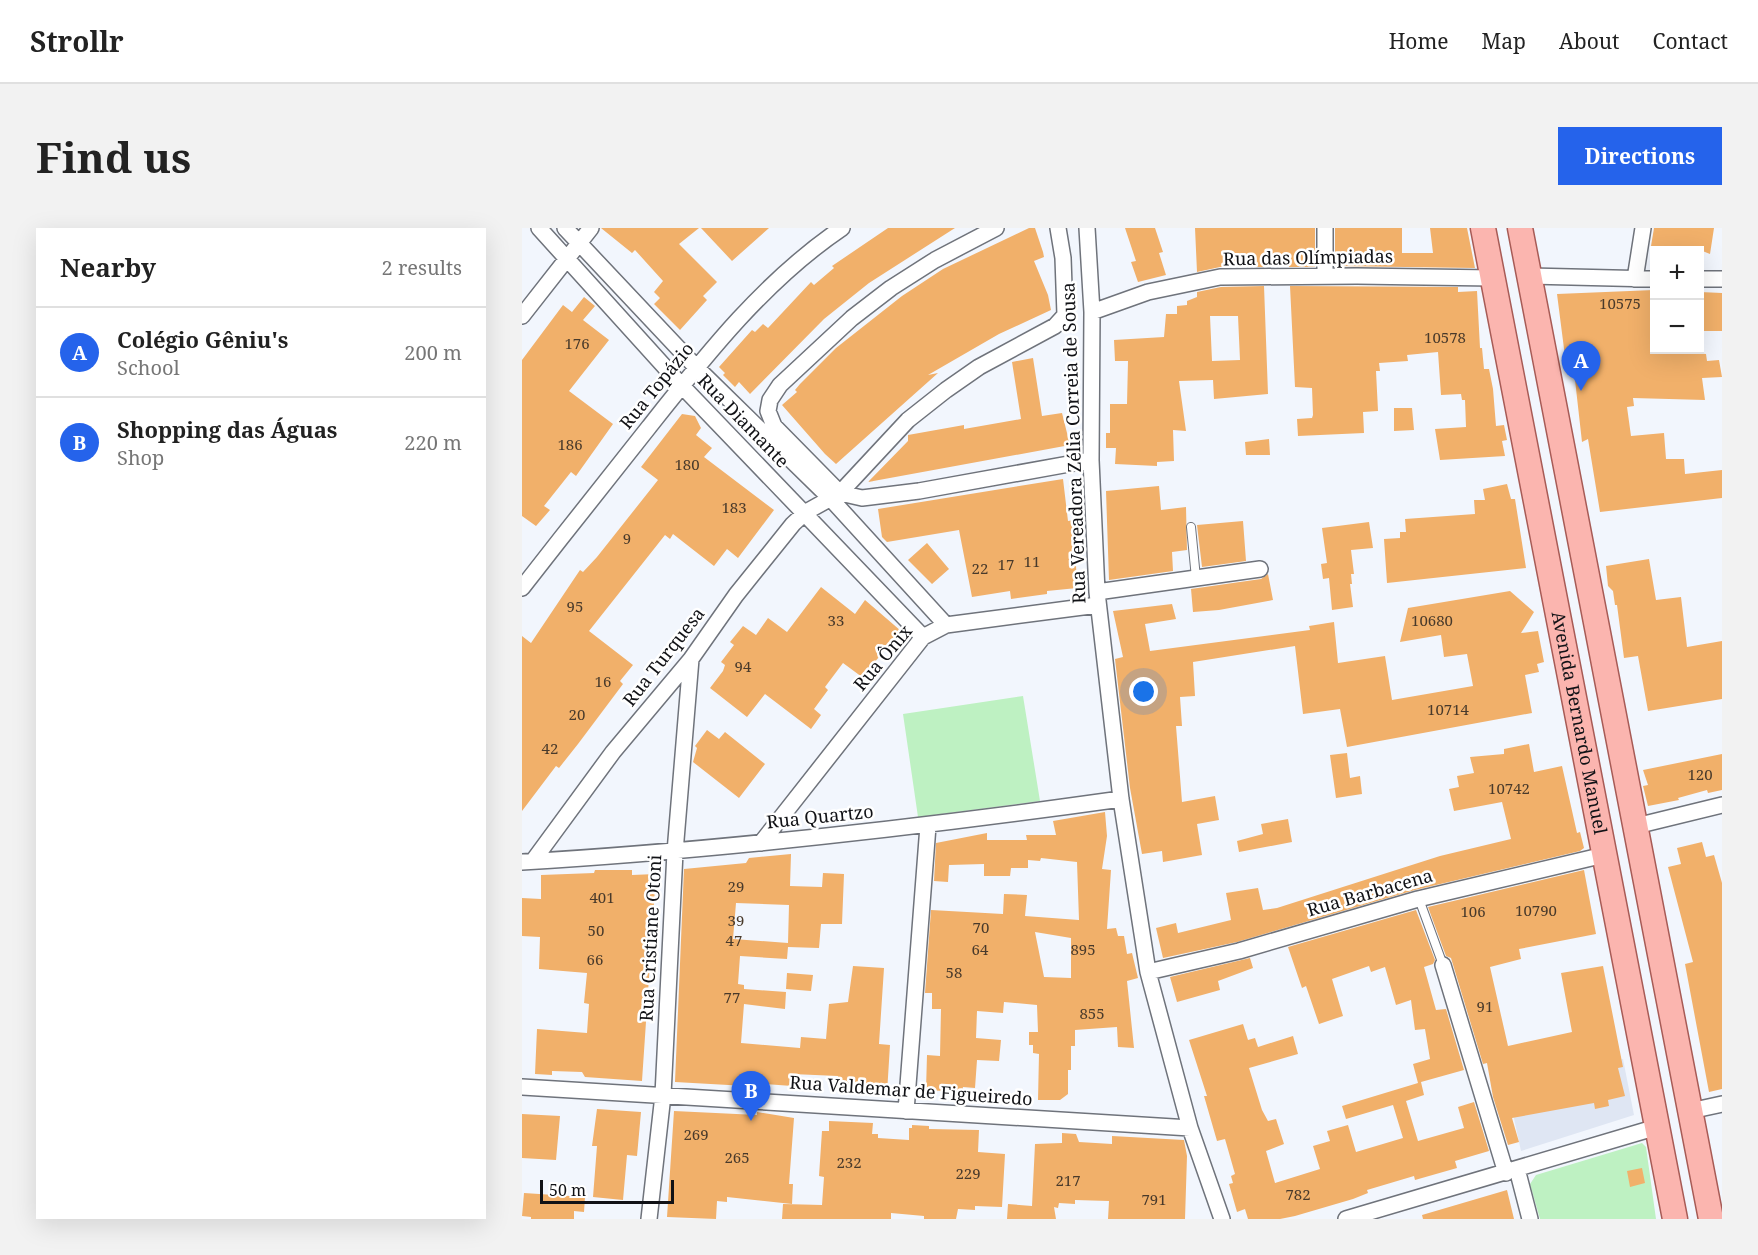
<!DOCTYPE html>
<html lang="en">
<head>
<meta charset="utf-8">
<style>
  :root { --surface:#fff; --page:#f2f2f2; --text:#222; --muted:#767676; --line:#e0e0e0; --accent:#2563eb }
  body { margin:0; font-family:"Noto Serif",serif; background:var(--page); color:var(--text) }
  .controls { position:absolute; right:18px; top:18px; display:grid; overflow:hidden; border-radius:0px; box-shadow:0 6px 24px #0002 }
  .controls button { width:54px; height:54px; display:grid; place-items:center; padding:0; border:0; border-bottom:2px solid var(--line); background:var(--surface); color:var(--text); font:30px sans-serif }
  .scale { position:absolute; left:18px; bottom:15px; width:134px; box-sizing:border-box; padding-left:6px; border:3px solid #111216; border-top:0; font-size:16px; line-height:21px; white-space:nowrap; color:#111216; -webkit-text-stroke:4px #fff; paint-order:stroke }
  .you { position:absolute; left:622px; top:464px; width:21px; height:21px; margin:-15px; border:4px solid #fff; border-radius:50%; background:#1a73e8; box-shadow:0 0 0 9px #1a73e833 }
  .badge { display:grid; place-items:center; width:39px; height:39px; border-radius:50%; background:var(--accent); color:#fff; font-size:20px; font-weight:700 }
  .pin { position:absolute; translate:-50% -50px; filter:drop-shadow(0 2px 3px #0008) }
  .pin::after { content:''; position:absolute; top:32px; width:21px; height:18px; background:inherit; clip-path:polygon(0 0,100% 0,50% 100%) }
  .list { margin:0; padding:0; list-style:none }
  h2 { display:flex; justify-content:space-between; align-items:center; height:78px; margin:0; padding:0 24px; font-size:26px }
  h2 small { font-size:20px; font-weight:400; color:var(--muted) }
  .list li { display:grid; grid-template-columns:39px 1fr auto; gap:18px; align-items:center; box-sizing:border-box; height:90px; padding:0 24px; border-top:2px solid var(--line) }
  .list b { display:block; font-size:22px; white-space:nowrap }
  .list p { margin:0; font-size:20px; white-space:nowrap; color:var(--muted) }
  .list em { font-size:20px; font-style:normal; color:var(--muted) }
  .map { position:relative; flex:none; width:1200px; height:991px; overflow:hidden; border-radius:0px }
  header { display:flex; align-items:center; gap:36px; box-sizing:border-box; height:84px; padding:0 30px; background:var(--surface); border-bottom:2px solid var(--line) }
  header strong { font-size:28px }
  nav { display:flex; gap:33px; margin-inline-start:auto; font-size:21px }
  .intro { display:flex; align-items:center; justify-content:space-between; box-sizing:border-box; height:144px; padding:0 36px }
  h1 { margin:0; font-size:42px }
  .button { padding:15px 27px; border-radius:0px; background:var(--accent); color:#fff; font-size:21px; font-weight:700 }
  main { display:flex; gap:36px; padding:0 36px }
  aside { flex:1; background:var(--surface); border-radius:0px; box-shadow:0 6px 24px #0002 }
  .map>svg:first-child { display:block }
  .built { fill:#dfe6f3 }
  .green { fill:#bef1c2 }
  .building { fill:#f1b06a; fill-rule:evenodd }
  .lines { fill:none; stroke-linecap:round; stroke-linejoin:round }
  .lane-casing { stroke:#6f737b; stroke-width:10 }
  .street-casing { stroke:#6f737b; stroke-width:18 }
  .primary-casing { stroke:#a75b56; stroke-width:27 }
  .lane { stroke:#fff; stroke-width:8 }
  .street { stroke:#fff; stroke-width:15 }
  .primary { stroke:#fbb5af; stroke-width:24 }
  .labels { text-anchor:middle; stroke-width:5; stroke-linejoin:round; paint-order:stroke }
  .number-label { font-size:15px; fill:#493a2b }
  .street-label { font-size:18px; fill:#111216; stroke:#fff }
</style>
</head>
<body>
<header>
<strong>Strollr</strong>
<nav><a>Home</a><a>Map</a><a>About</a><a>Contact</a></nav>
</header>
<div class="intro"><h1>Find us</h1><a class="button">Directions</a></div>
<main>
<aside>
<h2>Nearby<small>2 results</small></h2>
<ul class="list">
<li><span class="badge">A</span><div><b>Colégio Gêniu's</b><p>School</p></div><em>200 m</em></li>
<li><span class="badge">B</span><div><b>Shopping das Águas</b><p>Shop</p></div><em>220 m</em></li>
</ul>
</aside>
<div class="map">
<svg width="1200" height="991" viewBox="0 0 1200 991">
  <rect width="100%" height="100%" fill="#f2f6fd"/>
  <path class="built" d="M1101,831l11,56 -113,36 -17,-79 74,-1z"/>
  <path class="green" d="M501,468l17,105 -122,16 -15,-103z
    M1120,915l4,4 10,72h-116l-10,-35 6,-9z"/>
  <path class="building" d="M79,0h98l-20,16 38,38 -14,14 4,4 -27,30 -26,-26 6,-6 -6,-6 9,-11 -28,-31 -3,3z
    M179,0h68l-37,33z
    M366,0h67l-86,55 -45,36 -74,75 -11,-12 -4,5 -12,-12 2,-2 -6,-6 33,-37 3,2 8,-8 5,4 43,-46 3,3 20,-17 -2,-2z
    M507,0h6l8,24 1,5 -10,4 14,34 3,15 -52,24 -71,41 10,-2 -102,91 -11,-10 -43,-49 15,-13 -2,-2 5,-6 36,-36 66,-52 41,-27z
    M603,0h30l8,24 -4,1 7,22 -28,7 -7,-20 5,-1z
    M673,0h120v39h-26l-1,-6 -25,1v5h-43l-23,5z
    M813,0h67v25h31l-3,-25h37l8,40 -140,-2z
    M1132,0h60l-4,26 -10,-4h-41v-2l-8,-2z
    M742,58l4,108 -54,5 -1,-19 -34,1 7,50 -13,-1 1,31 -17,1v4l-42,-2 1,-16h-10v-15h4v-29h17l1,-43h-13l-1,-21 50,-3 2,-23h11v-8l10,-1v-4l10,-4v-5l24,-5zM688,88h28l2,44 -28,1z
    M768,58l168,1v5l19,-1 3,57h2l2,21h5l4,20 3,37 8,-1 3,15 -5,1 3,15 -65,4 -5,-31 31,-2 -1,-27h-3l-1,-6 -20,1 -3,-43 -31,3 1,6 -29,2 1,8h-4l2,40 -15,1 1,21 -66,3 -1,-17 15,-1 1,-3 -1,-27 -17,-1z
    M1132,62v60l52,4 1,7 12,-1 3,17 -20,1 3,22 -72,-2 1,8 -7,1 4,29 33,-3 2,26h18l1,15 37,-4v28l-122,14 -12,-73 -6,3 -8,-71 -7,1 -10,-78z
    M1178,64l22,1v38h-22z
    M62,69l11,9 -12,14 26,20 -40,51 44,33 -37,52 -5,-4 -27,34 6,4 -14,16 -14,-10v-156l41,-55 9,7z
    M511,130l9,58 20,-3 8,32 -202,37 40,-41v-6l56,-10v4l57,-10 -9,-57z
    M872,180h18l2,22 -20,1z
    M160,186l13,2 6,12 -5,7 16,13 -8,9 70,53 -36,48 -11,-9 -13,17 -41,-32 -3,5 -5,-4 -76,96 44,34 -13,16 3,3 -45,60 -19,24 -3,-2 -34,45v-175l9,7 49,-73 3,2 14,-15 61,-77 -17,-13z
    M747,211l1,16h-24l-1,-13z
    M541,251l5,42 6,-1 3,68 -30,3v3l-36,5 -1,-8 -38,6 -13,-67 -72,12 -5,-5 -4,-28z
    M985,256l4,15h4l11,69 -139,15 -3,-44 16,-1v-6h6l-1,-13 70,-5 -1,-14h11l-2,-11z
    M637,258l2,24 25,-3 1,43 -15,2 1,19 -64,9 -3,-89z
    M721,293l3,40 -44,6 -5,-42z
    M847,294l4,26 -22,2 3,24h-3l1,10h-2l3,23 -21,3 -3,-32 -6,1 -2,-15 6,-1 -5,-35z
    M405,315l22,26 -17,15 -24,-24z
    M1127,331l7,41 25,-3 6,50 35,-6v58l-74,12 -10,-55 -14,2 -7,-53h-2l-2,-14 -5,-5 -2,-20z
    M746,346l5,26 -54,10 -26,2 -2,-23 70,-10z
    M299,359l34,27 10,-14 36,31 -39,46 -19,-14 -18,24 3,3 -14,19 7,6 -10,14 -46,-35 -18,23 -37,-29 13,-17 2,-6 -4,-3 13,-17 -4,-3 13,-16 13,9 12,-17 19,14z
    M988,363l24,21 -13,21 17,-2 6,31 -7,2 2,8 -14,3 7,38 -185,34 -7,-38 -37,5 -8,-68 -102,16 2,34 -15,1 2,29h-6l6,76 33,-6 4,24 -22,4 5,31 -39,7 -1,-11 -20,3 -12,-66 -15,-129 8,-2 -10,-46 59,-7 4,15 -31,5 5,27 160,-21 -1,-4 25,-4 4,41 47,-7 7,44 81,-14 -6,-32 -23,3 -3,-22 -41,7 8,-34z
    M185,502l12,9 6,-7 40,32 -26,34 -46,-36 4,-14 -2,-2z
    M1007,516l5,28 28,-6 15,67 3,-1 4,16 -4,3 -165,39 -178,52 -74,16 -7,-30 20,-5 2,10 53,-13 -5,-27 32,-5 5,22 14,-2 163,-52 71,-17 -9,-37 -48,9 -5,-22 10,-2 -2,-11 17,-3 -4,-16 34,-3v-5z
    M825,525l3,25 10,-2 2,18 -26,4 -6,-43z
    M1200,526v36l-14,3 -1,-3 -29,8 1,2 -31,6 -5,-20 5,-1 -5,-15z
    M583,584l2,24 -5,33 9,1 -4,59 9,-1 2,8h6l3,18 5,-1 6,25 -11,3 7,67 -16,-1 -1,-20 -42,3v16h-4v24h-3v24l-8,6h-22l1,-46 -6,-1v-8h-4v-13h9l-1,-27 -33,-3 -1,11 -26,-2 -1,27 25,2 -2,21 -22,-1 -2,28 -12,-1 -1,5 -36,-2 1,-35 13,1 1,-47h-9v-16h-7l6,-83 72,4 1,-20 23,1 -2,21 54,4 -2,-58 -36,-4 -1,3 -12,-1v8h-17l-1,8h-26v-12l-35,1 -1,17 -14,-1 2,-38 51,-10v7h40l-1,-5h30l-3,-14zM513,704l36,6v40l-27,-1z
    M766,591l4,23 -53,10 -2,-11 26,-7 -2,-10z
    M1180,614l4,15 8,-2 8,28v206l-13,3 -24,-128 8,-2 -25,-95 13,-3 -4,-16z
    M269,626l-1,32 32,1 1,-14 21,1 -2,50h-21l-2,24 -31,-1 -1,12 -47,-3 -2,28 6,1v4l42,3 -1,17 -41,-5 -3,39 59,5 1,-11 25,2 3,-35 19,-2 5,-36 31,2 -5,76 11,1 -3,48 -50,-5 1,-12 -46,-2v12l-27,-2v3l-90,-5 9,-213 62,-6 3,-5zM214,675l53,2 -1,38 -55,-4z
    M73,642h37v5l24,-1 -14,207 -57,-4 -3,-5 -30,-1v4l-17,-1 2,-45 50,4 2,-29 -5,-1 3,-30 -48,-4 1,-32 -18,-1v-38l19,1v-24l53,-2z
    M1062,642l12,64 -77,15 2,10 -31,8 18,79 64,-14 -11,-59 42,-7 20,101 -5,1 7,28 -17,4 1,6 -14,3 -1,-6 -82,15 7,24 -11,3 -15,-48 -6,-34 -4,1 -32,-106 -5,-2 -18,-49z
    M894,682l19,50 -2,4 -9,3 12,43 10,-1 18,61 -43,12 3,13 -18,6 12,40 46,-13 -6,-21 16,-5 15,49 -34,10 2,7 -42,12 -1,-4 -47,14 1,3 -15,6 -58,17 -15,3h-32l-3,-10 -8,3 -8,-28 4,-1 -2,-7 4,-2 -10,-35 -8,2 -13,-45h3l-18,-56 54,-16 5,16 7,-2 3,9 35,-11 5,18 -49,14 13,42 6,11 8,-2 8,25 -18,7 9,32 45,-14 -7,-23 17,-5 -3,-10 21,-6 8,27 47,-14 -10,-33 -47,14 -4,-13 76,-23 -5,-19 17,-5 -5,-30 -10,1 -4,-30 -15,5 -11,-38 -14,5 -2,-6 -37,13 11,37 -24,8 -13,-38 -4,2 -14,-41z
    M728,730l3,10 -35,13 2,9 -43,12 -7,-25z
    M265,745l26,2 -2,16 -25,-2z
    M75,881l44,3 -4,44 -10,-1 -4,45 -30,-3 4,-51h-5z
    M152,883l83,4v-3l37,6 -5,66h4l-1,20 -65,-7v5l-10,-1 -1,18 -49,-2z
    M0,886l38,2 -4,44 -34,-2z
    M307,893l44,2 -1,11h6v4l31,2v-12h3v-3l17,1v3l50,1 -1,22 27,2 -3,53 -27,-1v4l-17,-1 -2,10h-32v-3l-33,-3v6h-109l1,-15 39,1 2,-28 -5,-1 3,-45h7z
    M540,905l14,1 3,8 33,2v-8l72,4 3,16 -2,63h-77l1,-18 -34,-1v4l-16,-1 -1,5 -4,-1 2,12h-49l1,-15 24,2 3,-62 27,-1z
    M1120,940l3,15 -15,4 -3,-16z
    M985,962l7,29h-91l-1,-4z
    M2,965l61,4 -1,15 -10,-1v8h-43v-2l-9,-1z"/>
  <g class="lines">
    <defs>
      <path id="lane" d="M669,299l5,51
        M897,671l24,66"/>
      <path id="street" d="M17,0l143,158 241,251
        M43,0l130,138 136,133 115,126
        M474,0l-61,32 -44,28 -39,30 -72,67 -10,15 -2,11 6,15 66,67 22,5 57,-7 172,-31
        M565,0l5,84 -1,148 6,132 24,207 27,173 42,156 32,91
        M803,0v48
        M1008,48l124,3
        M1113,51l8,-51
        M1178,51h22
        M570,84l56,-20 72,-15 137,-1 136,2
        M0,88l69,-88
        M0,360c42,-54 85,-108 127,-161 57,-72 116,-147 193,-199
        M575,364l163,-23
        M1114,598l86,-21
        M239,615l162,-206 23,-12 152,-20
        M11,633l80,-109 78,-93 45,-64 57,-71 13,-12 34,-19 68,-73 38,-30 33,-23 76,-41 10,-11 -2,-57 -5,-30
        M0,634c201,-12 400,-35 599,-63
        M921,737l63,208
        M626,744l91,-21 179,-52 186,-44
        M0,859l668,41
        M384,883l22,-285
        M1168,883l32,-7
        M995,941l13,50
        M127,991l14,-124 12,-243 16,-193
        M824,991l311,-92"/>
      <g id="primary">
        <path id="s1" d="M961,0l192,991"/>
        <path d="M998,0l191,991"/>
      </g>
    </defs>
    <use href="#lane" class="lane-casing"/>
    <use href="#street" class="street-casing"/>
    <use href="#primary" class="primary-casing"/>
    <use href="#lane" class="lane"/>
    <use href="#street" class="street"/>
    <use href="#primary" class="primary"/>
  </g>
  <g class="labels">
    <g class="number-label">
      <text x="1098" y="81">10575</text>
      <text x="923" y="115">10578</text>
      <text x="55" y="121">176</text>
      <text x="48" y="222">186</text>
      <text x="165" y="242">180</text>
      <text x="212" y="285">183</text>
      <text x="105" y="316">9</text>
      <text x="510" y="339">11</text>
      <text x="484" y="342">17</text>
      <text x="458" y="346">22</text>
      <text x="53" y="384">95</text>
      <text x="314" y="398">33</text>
      <text x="910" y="398">10680</text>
      <text x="221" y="444">94</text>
      <text x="81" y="459">16</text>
      <text x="926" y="487">10714</text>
      <text x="55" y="492">20</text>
      <text x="28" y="526">42</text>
      <text x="1178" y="552">120</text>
      <text x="987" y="566">10742</text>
      <text x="214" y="664">29</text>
      <text x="80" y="675">401</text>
      <text x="1014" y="688">10790</text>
      <text x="951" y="689">106</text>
      <text x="214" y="698">39</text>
      <text x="459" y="705">70</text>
      <text x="74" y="708">50</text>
      <text x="212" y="718">47</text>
      <text x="458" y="727">64</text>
      <text x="561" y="727">895</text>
      <text x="73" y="737">66</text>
      <text x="432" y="750">58</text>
      <text x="210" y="775">77</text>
      <text x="963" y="784">91</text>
      <text x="570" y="791">855</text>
      <text x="174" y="912">269</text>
      <text x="215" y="935">265</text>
      <text x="327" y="940">232</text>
      <text x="446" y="951">229</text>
      <text x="546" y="958">217</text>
      <text x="776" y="972">782</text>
      <text x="632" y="977">791</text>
    </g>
    <g class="street-label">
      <text transform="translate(786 30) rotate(-1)" y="6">Rua das Olímpiadas</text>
      <text transform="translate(135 158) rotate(-51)" y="6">Rua Topázio</text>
      <text transform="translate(221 193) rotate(46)" y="6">Rua Diamante</text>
      <text transform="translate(552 215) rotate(-92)" y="6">Rua Vereadora Zélia Correia de Sousa</text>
      <text transform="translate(142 429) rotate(-52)" y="6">Rua Turquesa</text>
      <text transform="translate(361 430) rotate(-50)" y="6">Rua Ônix</text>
      <text dy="6" stroke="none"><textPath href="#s1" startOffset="504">Avenida Bernardo Manuel</textPath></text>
      <text transform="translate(298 589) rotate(-6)" y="6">Rua Quartzo</text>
      <text transform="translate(848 665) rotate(-16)" y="6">Rua Barbacena</text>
      <text transform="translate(129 710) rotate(-87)" y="6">Rua Cristiane Otoni</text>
      <text transform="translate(389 863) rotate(4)" y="6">Rua Valdemar de Figueiredo</text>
    </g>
  </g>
</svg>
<div class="controls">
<button>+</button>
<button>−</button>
</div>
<div class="scale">50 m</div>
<div class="you"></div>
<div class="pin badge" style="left:1059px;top:163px">A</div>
<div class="pin badge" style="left:229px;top:893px">B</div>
</div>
</main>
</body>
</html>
